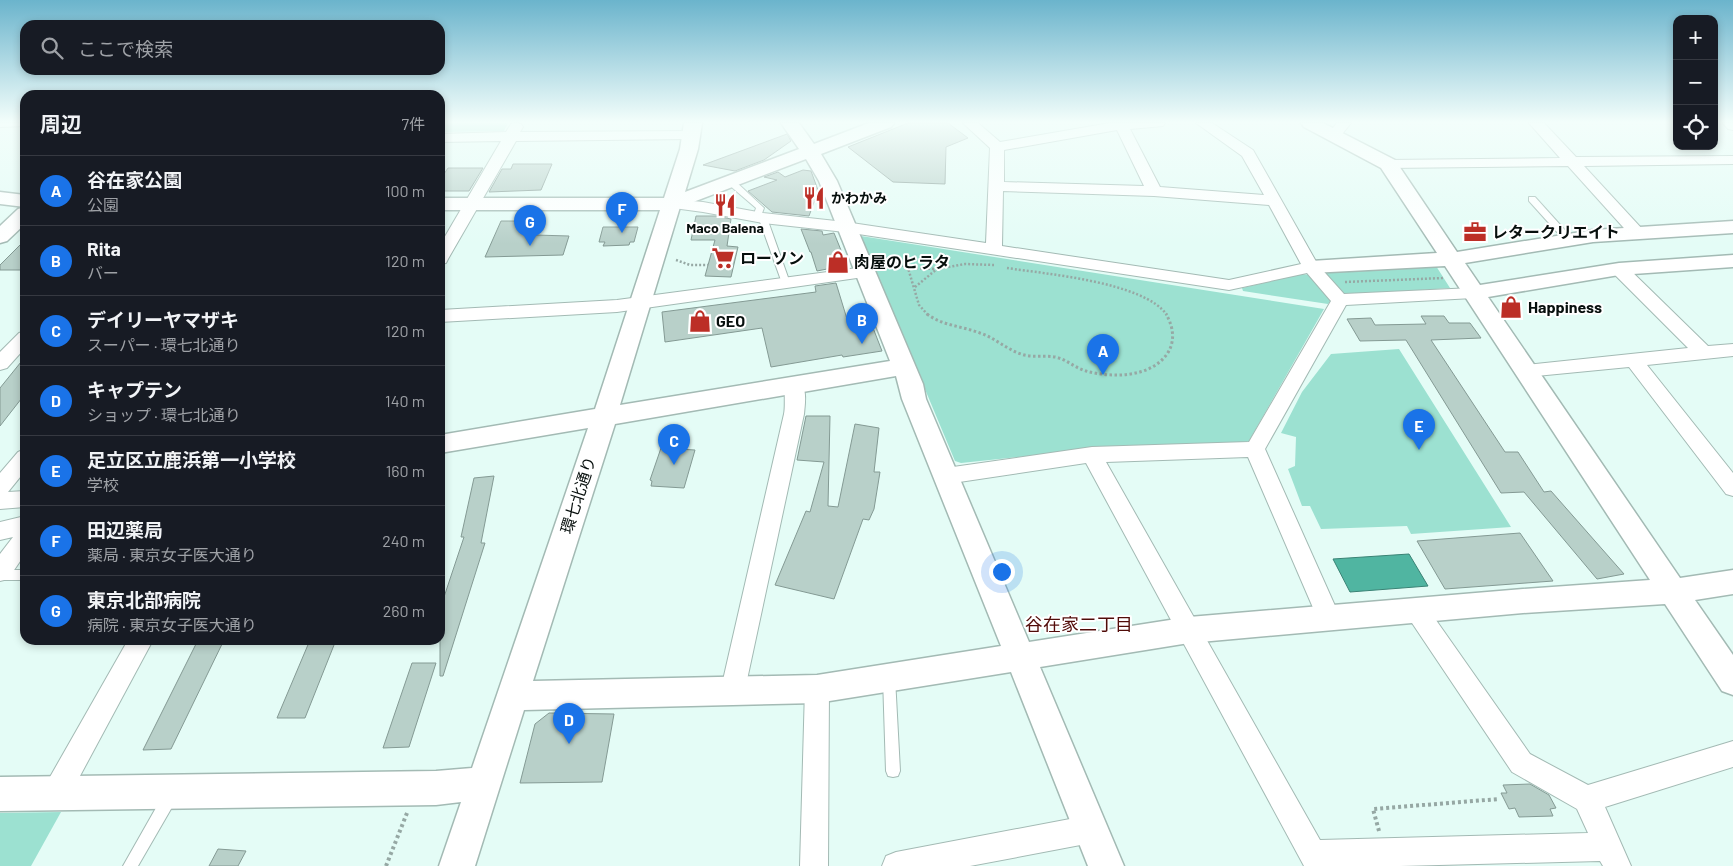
<!DOCTYPE html>
<html lang="ja">
<head>
<meta charset="utf-8">
<style>
  :root { --surface:#171b24; --page:#20242c; --text:#f1f3f6; --muted:#9ea1a6; --line:#363941; --accent:#1a73e8 }
  body { margin:0; font-family:Barlow,"Noto Sans JP",sans-serif; background:var(--page); color:var(--text) }
  .controls { position:absolute; right:15px; top:15px; display:grid; overflow:hidden; border-radius:10px; box-shadow:0 2px 8px #0003 }
  .controls button { width:45px; height:45px; display:grid; place-items:center; padding:0; border:0; border-bottom:1px solid var(--line); background:var(--surface); color:var(--text); font:25px sans-serif }
  .you { position:absolute; left:1001px; top:571px; width:18px; height:18px; margin:-12px; border:4px solid #fff; border-radius:50%; background:#1a73e8; box-shadow:0 0 0 8px #1a73e833 }
  .badge { display:grid; place-items:center; width:32px; height:32px; border-radius:50%; background:var(--accent); color:#fff; font-size:16px; font-weight:700 }
  .pin { position:absolute; translate:-50% -41px; filter:drop-shadow(0 1px 2px #0008) }
  .pin::after { content:''; position:absolute; top:26px; width:18px; height:15px; background:inherit; clip-path:polygon(0 0,100% 0,50% 100%) }
  .list { margin:0; padding:0; list-style:none }
  h2 { display:flex; justify-content:space-between; align-items:center; height:65px; margin:0; padding:0 20px; font-size:21px }
  h2 small { font-size:16px; font-weight:400; color:var(--muted) }
  .list li { display:grid; grid-template-columns:32px 1fr auto; gap:15px; align-items:center; box-sizing:border-box; height:70px; padding:0 20px; border-top:1px solid var(--line) }
  .list b { display:block; font-size:19px; white-space:nowrap }
  .list p { margin:0; font-size:16px; white-space:nowrap; color:var(--muted) }
  .list em { font-size:16px; font-style:normal; color:var(--muted) }
  .icon { flex:none; width:28px; height:28px; fill:none; stroke:currentColor; stroke-width:2; stroke-linecap:round; stroke-linejoin:round }
  .map { position:relative; flex:none; width:1733px; height:866px; overflow:hidden }
  .search { position:absolute; background:var(--surface); box-shadow:0 2px 8px #0003; left:20px; top:20px; width:425px; height:55px; display:flex; align-items:center; gap:12px; box-sizing:border-box; padding:0 18px; border-radius:15px; color:var(--muted); font-size:19px }
  .panel { position:absolute; background:var(--surface); box-shadow:0 2px 8px #0003; left:20px; top:90px; width:425px; height:555px; border-radius:15px }
  .map>svg:first-child { display:block }
  .green { fill:#9ce1d1 }
  .water { fill:#50b5a1; stroke:#3a8375 }
  .building { fill:#b8d0c9; stroke:#849a94 }
  .lines { fill:none; stroke-linecap:round; stroke-linejoin:round }
  .service-casing { stroke:#a3bab4; stroke-width:2 }
  .minor-casing { stroke:#a3bab4; stroke-width:2 }
  .tertiary-casing { stroke:#a3bab4; stroke-width:3 }
  .path-far2 { stroke:#96a8a4; stroke-width:2.5; stroke-dasharray:2 2; stroke-linecap:butt }
  .path-far1 { stroke:#96a8a4; stroke-width:3; stroke-dasharray:2.5 2.5; stroke-linecap:butt }
  .path { stroke:#96a8a4; stroke-width:4; stroke-dasharray:3 3; stroke-linecap:butt }
  .service { fill:#fff; fill-rule:evenodd }
  .minor { fill:#fff; fill-rule:evenodd }
  .tertiary { fill:#fff; fill-rule:evenodd }
  .labels { text-anchor:middle; stroke-width:4; stroke-linejoin:round; paint-order:stroke }
  .far-poi-label { font-size:14px; font-weight:bold; fill:#070f0d; stroke:#fff; text-anchor:start }
  .poi-label { font-size:16px; font-weight:bold; fill:#070f0d; stroke:#fff; text-anchor:start }
  .street-label { font-size:16px; fill:#070f0d; stroke:#fff }
  .neighbourhood-label { font-size:18px; fill:#510c09; stroke:#fff }
</style>
</head>
<body>
<div class="map">
<svg width="1733" height="866" viewBox="0 0 1733 866">
  <rect width="100%" height="100%" fill="#e4fcf6"/>
  <path class="green" d="M440,123h68l-4,8 -64,1z
    M861,236l463,73 -75,132 -5,2 -148,6 -135,14 -6,-2z
    M1436,266l14,22 -101,7 -5,-2 -19,-19v-2z
    M1302,274l8,1 22,24 -4,5 -85,-13 -1,-3z
    M1399,349l112,178 -100,7 -4,-8 -86,3 -11,-23h-8l-14,-37 7,-3 1,-29 -15,-4 21,-41 29,-38z
    M61,812l-30,54h-31v-53z"/>
  <path class="water" d="M1409,554l19,32 -78,6 -17,-33z"/>
  <path class="building" d="M908,123h40l20,15 -22,9 -1,37 -52,-2 -45,-35z
    M787,134l4,7 -27,19 -29,11 -32,-6z
    M513,164h39l-11,26 -52,2 13,-23h9z
    M448,168h35l-14,23h-29v-11z
    M803,170l8,1 11,30 -8,1 -5,14 -37,-4 -24,-21 29,-11 -13,-3 14,-5 7,5z
    M696,216h20l15,3 -4,27 11,1 -7,30 -26,-1 10,-36h-24z
    M501,221h35l-4,9h5l-2,5 34,1 -6,19 -78,2z
    M603,227h35l-4,15h-4l-1,3 -26,1 2,-4h-6z
    M801,229l21,2 1,4 11,-2 13,32 -30,6 -6,-19h-1z
    M25,240v30h-25v-5z
    M836,283l11,36 21,-4 14,36 -39,6 -1,-2 -71,12 -9,-39 -97,14 -3,-30 154,-20 -1,-6z
    M1421,316h23l5,7h21l11,15 -50,2 74,112h13l26,40 7,-1 73,83 -27,5 -73,-87 -23,1 -95,-153 -46,1 -13,-22 24,-1 4,7 51,-1z
    M25,357v37l-25,32v-38z
    M806,416h24l-2,90 10,1 17,-83 24,4 -5,44h6l-6,37 -5,11 -6,-1 -29,80 -59,-14 31,-74 4,1 14,-50 -27,-2z
    M661,448l34,2 -11,38 -33,-2 1,-5 -2,-1z
    M494,476l-13,67h4l-42,133h-3v-67l24,-72h-3l13,-59z
    M1520,533l33,48 -108,8 -28,-48z
    M198,640h26l-53,109 -28,1z
    M310,640h26l-31,78h-28z
    M412,663h24l-27,84 -26,1z
    M549,713l65,1 -12,68 -82,1 15,-59z
    M1530,784l19,11 7,13 -6,1 3,7 -34,1 -4,-9 -6,1 -8,-16h6l-4,-8z
    M218,849l28,2 -8,15h-29z"/>
  <g class="lines">
    <defs>
      <path id="service" d="M0,123h25v3l-25,1z
        M728,180h6l30,28 -3,8 6,2 23,65 -1,2 -3,1 -4,-3 -23,-64h-5l-1,-2 3,-9 -28,-24z
        M1529,197h6l37,41v4h-6l-37,-41z
        M0,570h25v10h-25z
        M889,672l4,2 2,4 5,93 -2,5 -5,1 -5,-1 -2,-5 -3,-93 2,-4z
        M170,790l5,2 2,5 -2,5 -37,64h-15l42,-74z"/>
      <path id="minor" d="M515,123l6,1 2,3 -3,5 172,-1 5,1 2,3 -2,3 -5,1 -176,2 -68,118 -2,4 -6,1v-19l61,-104 -61,1v-8l66,-2 5,-8z
        M963,123h15l22,19 110,-19h55l-2,3 -33,3 30,58 104,8 -22,-39 -46,-33h16l41,27 65,115 26,29 129,-6 6,1 3,4 -3,4 -6,1 -127,7 -81,144 75,168 -4,7 -8,3 -8,-3 -72,-167 -142,5 214,378 268,-7 -11,-24 -65,-37 -104,-155 -4,-7 4,-7 8,-3 8,3 106,151 58,31 145,-44v26l-128,40 26,59h-28l-3,-5 -200,5h-96l-218,-403 -140,21 -7,-2 -3,-6 3,-6 7,-2 146,-21 157,-5 82,-141 -24,-28 -78,17 -384,-58 -82,-9 -60,-11 -37,-5 -3,-3 3,-3 5,-2 32,3 60,11 82,9 141,21 4,-95zM1117,130l27,56 -140,-4v-32zM1003,191l151,5 115,9 32,59 -72,16 -227,-34z
        M1337,123h14l-12,15h-10l-2,-3z
        M1529,123h15l32,34 157,-1v8l-149,2 60,65 2,3 -2,3h-12l-64,-71 -180,2 -5,-1 -2,-3 2,-3 5,-1 172,-2z
        M1723,123h10v7l-5,-1z
        M1619,264l6,1 83,81 25,-2v12l-86,9 86,108v23l-7,-2 -97,-127 -103,10 -7,-1 -2,-5 2,-5 7,-1 162,-17 -75,-75 -2,-4 2,-4z
        M865,267l6,1 2,4 -2,4 -254,36 -177,10v-12l177,-10z
        M25,331v17l-18,20 -7,2v-18l19,-19z
        M794,379l7,2c6,11 4,22 3,33l-59,275 -3,8 -9,3 -9,-3 -3,-8 63,-275c2,-9 -1,-26 3,-33z
        M25,449v22l-17,21 17,-1v16l-25,2v-36l18,-21z
        M25,516v38l-17,25 -8,2v-27l13,-17 -13,3v-18z
        M128,640h25l-87,162 -10,4 -10,-4 -4,-9 4,-9z
        M817,678l9,3 3,8 -1,177h-28l5,-177 3,-8z
        M1091,815l10,4 4,10 -4,10 -10,4 -121,23h-88l4,-10 10,-4z"/>
      <path id="tertiary" d="M684,123h18l-4,26 -13,43 114,-43 -18,-26h18l15,21 55,-21h25l-3,4 -70,27 16,27 86,203 3,15 103,243 160,-25 334,-28 127,-9 -205,-314 -134,7 -7,-1 -3,-5 3,-5 7,-1 126,-8 -56,-85 -77,-41 -3,-4h22l72,37 62,92 136,-22 140,-9v12l-140,9 -128,21 15,22 139,-22 114,-8v12l-114,8 -131,22 192,281 53,-8v24l-38,6 38,55v40l-11,-4 -57,-87 -142,9 -334,30 -149,24 84,199h-36l-77,-194 -194,31 -293,7 -49,156h-36l22,-64 -25,3 -436,6v-34l436,-6 36,-3 116,-340 -148,25v-18l155,-26 65,-199h-220v-12h224l16,-49zM806,159l13,22 71,180 -270,44 60,-198zM896,376l6,23 99,247 -184,29 -284,6 82,-257z
        M0,192l25,3v12l-25,-3z
        M25,207v17l-18,17 -7,2v-17l18,-17z"/>
    </defs>
    <use href="#service" class="service-casing"/>
    <use href="#minor" class="minor-casing"/>
    <use href="#tertiary" class="tertiary-casing"/>
    <path class="path-far2" d="M877,254l31,14 11,37 9,10
      M676,260l14,5h18
      M908,268l29,1
      M1007,268c39,6 137,14 160,47
      M1345,282l99,-4
      M915,287l22,-18 28,-5 29,1"/>
    <path class="path-far1" d="M927,314c16,12 35,12 53,19 15,5 26,16 41,21 11,4 23,1 34,3 11,2 20,11 31,14 26,7 64,7 81,-17 9,-13 6,-28 -1,-40"/>
    <path class="path" d="M1379,831l-6,-22 126,-10
      M386,866l21,-53"/>
    <use href="#service" class="service"/>
    <use href="#minor" class="minor"/>
    <use href="#tertiary" class="tertiary"/>
  </g>
  <linearGradient id="sky" x2="0" y2="1"><stop stop-color="#6bb4cc"/><stop offset="0.5" stop-color="#f3fefb"/><stop offset="1" stop-color="#f3fefb" stop-opacity="0"/></linearGradient>
  <rect width="1733" height="244" fill="url(#sky)"/>
  <defs>
    <symbol id="restaurant-bare" viewBox="-9 -9 18 18"><path d="M-5-6h1v4h1v-4h1v4h1v-4h1v5L-1.5 .5V6h-2V.5L-5-1ZM5-6V6H3V1.5H1.5Q1.5-4 5-6Z" fill="#bc2e26" stroke="#fff" stroke-width="2.5" paint-order="stroke"/></symbol>
    <symbol id="office-bare" viewBox="-9 -9 18 18"><path d="M-6-3h4V-5.5h4V-3h4V5H-6ZM-1-4.5V-3h2v-1.5ZM-6 0V1H6V0Z" fill="#bc2e26" stroke="#fff" stroke-width="2.5" paint-order="stroke"/></symbol>
    <symbol id="supermarket-bare" viewBox="-9 -9 18 18"><path d="M-6-5.5h2.5l.6 2H6L4.5 2H-2.5L-4.4-4H-6ZM-1.5 3.2a1.3 1.3 0 1 0 .1 0ZM3 3.2a1.3 1.3 0 1 0 .1 0Z" fill="#bc2e26" stroke="#fff" stroke-width="2.5" paint-order="stroke"/></symbol>
    <symbol id="shop-bare" viewBox="-9 -9 18 18"><path d="M-5-2.5h2.3a2.7 3.5 0 0 1 5.4 0H5L5.5 6h-11ZM-1.5-2.5h3a1.5 2.3 0 0 0-3 0Z" fill="#bc2e26" stroke="#fff" stroke-width="2.5" paint-order="stroke"/></symbol>
  </defs>
  <g fill-rule="evenodd">
    <use href="#restaurant-bare" x="798" y="182" width="32" height="32"/>
    <use href="#restaurant-bare" x="709" y="189" width="32" height="32"/>
    <use href="#office-bare" x="1459" y="216" width="32" height="32"/>
    <use href="#supermarket-bare" x="707" y="242" width="32" height="32"/>
    <use href="#shop-bare" x="822" y="246" width="32" height="32"/>
    <use href="#shop-bare" x="1495" y="291" width="32" height="32"/>
    <use href="#shop-bare" x="684" y="305" width="32" height="32"/>
  </g>
  <g class="labels">
    <g class="far-poi-label">
      <text x="831" y="203">かわかみ</text>
      <text x="725" y="233" text-anchor="middle">Maco Balena</text>
    </g>
    <g class="poi-label">
      <text x="1492" y="238">レタークリエイト</text>
      <text x="740" y="264">ローソン</text>
      <text x="854" y="268">肉屋のヒラタ</text>
      <text x="1528" y="313">Happiness</text>
      <text x="716" y="327">GEO</text>
    </g>
    <g class="street-label">
      <text transform="translate(578 495) rotate(-72)" y="6">環七北通り</text>
    </g>
    <g class="neighbourhood-label">
      <text x="1079" y="631">谷在家二丁目</text>
    </g>
  </g>
</svg>
<div class="controls">
<button>+</button>
<button>−</button>
<button><svg class="icon" aria-label="locate" viewBox="0 0 24 24"><circle cx="12" cy="12" r="6"/><path d="M12 2v4M12 18v4M2 12h4M18 12h4"/></svg></button>
</div>
<div class="you"></div>
<div class="pin badge" style="left:1103px;top:375px">A</div>
<div class="pin badge" style="left:862px;top:344px">B</div>
<div class="pin badge" style="left:674px;top:465px">C</div>
<div class="pin badge" style="left:569px;top:744px">D</div>
<div class="pin badge" style="left:1419px;top:450px">E</div>
<div class="pin badge" style="left:622px;top:233px">F</div>
<div class="pin badge" style="left:530px;top:246px">G</div>
<div class="search"><svg class="icon" aria-label="search" viewBox="0 0 24 24"><circle cx="10" cy="10" r="6"/><path d="M15 15l6 6"/></svg>ここで検索</div>
<section class="panel">
<h2>周辺<small>7件</small></h2>
<ul class="list">
<li><span class="badge">A</span><div><b>谷在家公園</b><p>公園</p></div><em>100 m</em></li>
<li><span class="badge">B</span><div><b>Rita</b><p>バー</p></div><em>120 m</em></li>
<li><span class="badge">C</span><div><b>デイリーヤマザキ</b><p>スーパー · 環七北通り</p></div><em>120 m</em></li>
<li><span class="badge">D</span><div><b>キャプテン</b><p>ショップ · 環七北通り</p></div><em>140 m</em></li>
<li><span class="badge">E</span><div><b>足立区立鹿浜第一小学校</b><p>学校</p></div><em>160 m</em></li>
<li><span class="badge">F</span><div><b>田辺薬局</b><p>薬局 · 東京女子医大通り</p></div><em>240 m</em></li>
<li><span class="badge">G</span><div><b>東京北部病院</b><p>病院 · 東京女子医大通り</p></div><em>260 m</em></li>
</ul>
</section>
</div>
</body>
</html>
